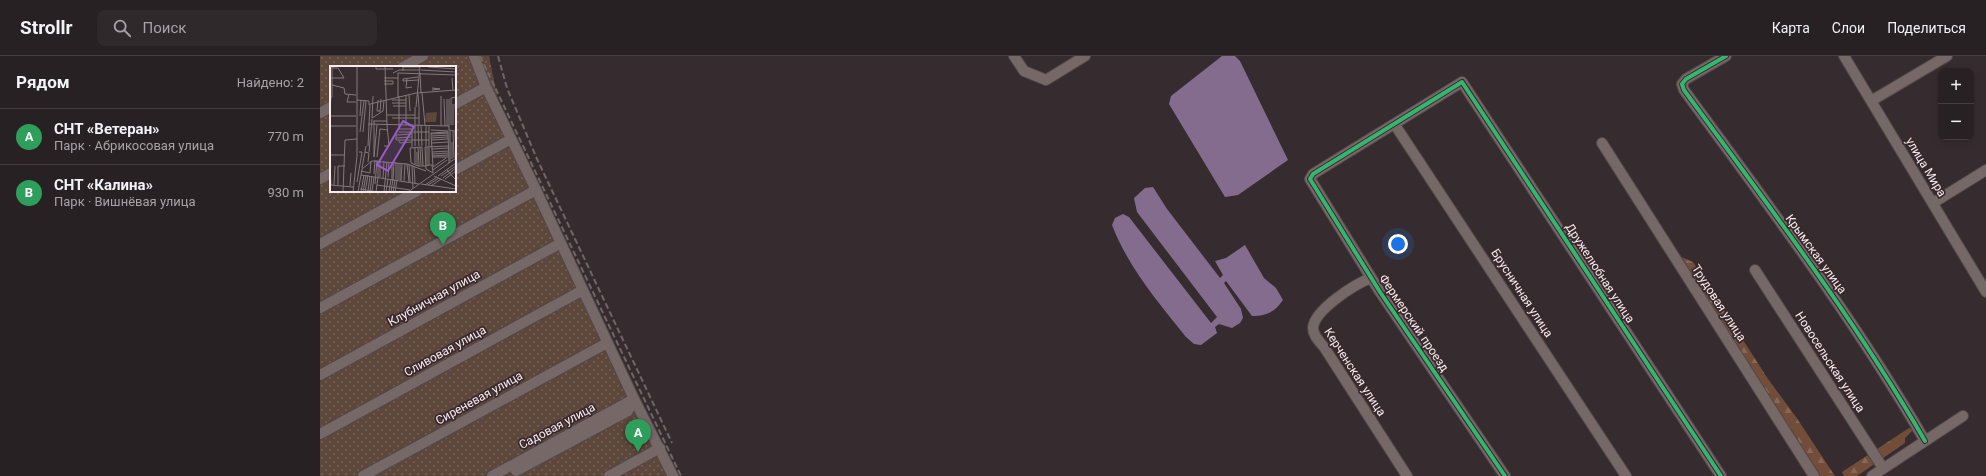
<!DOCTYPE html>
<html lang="ru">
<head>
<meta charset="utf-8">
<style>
  :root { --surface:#282123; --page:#30292b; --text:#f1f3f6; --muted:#a5a3a6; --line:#443e41; --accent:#b3a8ab }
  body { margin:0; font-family:Roboto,sans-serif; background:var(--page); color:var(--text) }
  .controls { position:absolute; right:12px; top:12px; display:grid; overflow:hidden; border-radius:8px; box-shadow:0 2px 6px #0003 }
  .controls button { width:36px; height:36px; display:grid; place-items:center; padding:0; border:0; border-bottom:1px solid var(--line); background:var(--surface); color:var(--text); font:20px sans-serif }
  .you { position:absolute; left:1078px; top:188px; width:14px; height:14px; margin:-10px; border:3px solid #fff; border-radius:50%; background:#1a73e8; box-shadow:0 0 0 6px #1a73e833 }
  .badge { display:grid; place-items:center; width:26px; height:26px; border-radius:50%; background:var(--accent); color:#fff; font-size:13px; font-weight:700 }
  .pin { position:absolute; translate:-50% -33px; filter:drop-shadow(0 1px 2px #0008) }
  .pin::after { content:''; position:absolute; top:21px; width:14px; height:12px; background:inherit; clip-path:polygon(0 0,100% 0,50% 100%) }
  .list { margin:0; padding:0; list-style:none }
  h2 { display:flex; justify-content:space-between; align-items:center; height:52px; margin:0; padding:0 16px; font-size:17px }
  h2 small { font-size:13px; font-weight:400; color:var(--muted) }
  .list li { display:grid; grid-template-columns:26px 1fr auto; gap:12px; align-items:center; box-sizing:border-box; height:56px; padding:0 16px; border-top:1px solid var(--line) }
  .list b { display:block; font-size:15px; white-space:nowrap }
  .list p { margin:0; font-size:13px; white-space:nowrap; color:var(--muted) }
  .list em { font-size:13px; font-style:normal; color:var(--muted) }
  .icon { flex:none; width:22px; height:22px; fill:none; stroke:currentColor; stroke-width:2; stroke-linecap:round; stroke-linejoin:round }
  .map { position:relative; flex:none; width:1666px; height:420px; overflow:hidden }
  header { display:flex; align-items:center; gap:24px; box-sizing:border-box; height:56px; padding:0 20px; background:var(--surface); border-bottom:1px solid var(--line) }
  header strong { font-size:19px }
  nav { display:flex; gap:22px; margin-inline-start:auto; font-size:14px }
  .search { width:280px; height:36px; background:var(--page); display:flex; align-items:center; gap:10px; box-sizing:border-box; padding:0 14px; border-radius:8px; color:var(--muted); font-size:15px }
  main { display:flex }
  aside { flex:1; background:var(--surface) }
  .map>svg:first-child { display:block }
  .forest { fill:url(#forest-firs) }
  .garden { fill:url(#garden-dots); fill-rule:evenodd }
  .water { fill:#846c8f }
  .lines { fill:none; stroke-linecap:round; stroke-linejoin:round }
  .minor-casing { stroke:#50484b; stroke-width:12 }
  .minor { stroke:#776868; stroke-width:10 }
  .rail { stroke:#716666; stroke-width:2; stroke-dasharray:6 3; stroke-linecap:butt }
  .cycleway-casing { stroke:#39292d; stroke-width:6 }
  .cycleway { stroke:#33b770; stroke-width:4 }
  .labels { text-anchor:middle; stroke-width:3.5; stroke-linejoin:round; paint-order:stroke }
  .street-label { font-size:12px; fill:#f6ebee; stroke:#39292d }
  .inset-road { fill:none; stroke:#83787b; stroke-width:1 }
  .view { fill:#9a5ccb; fill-opacity:0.15; stroke:#9a5ccb; stroke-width:2 }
  .inset-edge { fill:none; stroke:#f6ebee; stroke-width:2 }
</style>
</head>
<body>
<header>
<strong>Strollr</strong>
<div class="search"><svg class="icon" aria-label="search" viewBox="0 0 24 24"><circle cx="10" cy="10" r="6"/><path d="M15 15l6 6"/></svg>Поиск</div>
<nav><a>Карта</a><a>Слои</a><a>Поделиться</a></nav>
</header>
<main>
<aside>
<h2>Рядом<small>Найдено: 2</small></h2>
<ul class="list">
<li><span class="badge" style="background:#2e9e5b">A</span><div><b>СНТ «Ветеран»</b><p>Парк · Абрикосовая улица</p></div><em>770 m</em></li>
<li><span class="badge" style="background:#2e9e5b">B</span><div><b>СНТ «Калина»</b><p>Парк · Вишнёвая улица</p></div><em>930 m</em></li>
</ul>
</aside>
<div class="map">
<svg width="1666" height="420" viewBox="0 0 1666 420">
  <defs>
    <pattern id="forest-firs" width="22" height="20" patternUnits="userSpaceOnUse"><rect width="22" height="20" fill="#724d39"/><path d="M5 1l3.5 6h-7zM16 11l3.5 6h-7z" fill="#876756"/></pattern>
    <pattern id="garden-dots" width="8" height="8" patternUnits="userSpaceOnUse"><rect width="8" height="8" fill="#5d463a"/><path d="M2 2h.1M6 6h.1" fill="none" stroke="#756157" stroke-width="1.8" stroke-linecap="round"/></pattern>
  </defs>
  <rect width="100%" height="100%" fill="#362c2f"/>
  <path class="forest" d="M1359,200l14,6 75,117 28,38 39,59h-15l-18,-22z
    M1589,372l5,1 -9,9v5l-48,33h-13l-2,-4z"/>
  <path class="garden" d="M0,0h169l11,54 178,366h-358zM11,11h124v124h-124z"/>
  <path class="water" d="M902,0h13l5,5 48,99 -50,35 -13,2 -56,-93 2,-8z
    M833,131l14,22 53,69 3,-3 -8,-14 11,-3 19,-13 19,33 12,10 7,12c-8,12 -17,16 -31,16l-26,-35 -2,2 17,26 2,9 -3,5 -8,5 -13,-4 -4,3 2,6 -16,12 -7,-1 -8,-7c-28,-35 -58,-70 -74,-112l3,-7 8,-4 6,3 82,106 6,-6 -80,-105 -3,-14 11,-10z"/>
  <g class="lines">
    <defs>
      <path id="minor" d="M154,0l12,31 50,103 98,209 39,77
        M694,0l10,15 22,9 39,-24
        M1406,0l-40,23 -4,5 2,6c84,115 170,228 241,351
        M1524,0l142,236
        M83,11l20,-11
        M1551,45l76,-45
        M135,48l31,-17
        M0,57l11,-6
        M1075,69l231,351
        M1282,87l212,333
        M135,114l56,-31
        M0,123l11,-6
        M1613,147l53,-33
        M0,188l97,-53
        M1435,214l128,198
        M1051,222c-16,6 -57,32 -58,50 0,8 7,14 11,19l83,129
        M0,252l216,-118
        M0,319l241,-132
        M0,378l263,-144
        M196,415l112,-60 6,-12
        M43,420l244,-133
        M172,420l142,-77
        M289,420l51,-28
        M1185,420l-125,-184 -70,-113 3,-5 149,-92 259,394
        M1552,420l91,-60"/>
    </defs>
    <use href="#minor" class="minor-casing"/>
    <use href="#minor" class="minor"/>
    <path class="rail" d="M160,0l201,420
      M178,0l9,32 30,71 135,284"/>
    <defs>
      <path id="cycleway" d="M1406,0l-40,23 -4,5 2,6c84,115 170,228 241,351
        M1185,420l-125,-184 -70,-113 3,-5 149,-92 259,394"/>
    </defs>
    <use href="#cycleway" class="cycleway-casing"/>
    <use href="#cycleway" class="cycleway"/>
  </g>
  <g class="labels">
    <g class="street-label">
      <text transform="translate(1606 111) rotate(59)" y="4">улица Мира</text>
      <text transform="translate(1496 198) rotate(54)" y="4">Крымская улица</text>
      <text transform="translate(1280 217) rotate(57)" y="4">Дружелюбная улица</text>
      <text transform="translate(1202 237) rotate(57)" y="4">Брусничная улица</text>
      <text transform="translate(114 242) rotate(-29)" y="4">Клубничная улица</text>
      <text transform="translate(1399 247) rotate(57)" y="4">Трудовая улица</text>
      <text transform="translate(1094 267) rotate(56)" y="4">Фермерский проезд</text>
      <text transform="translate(125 295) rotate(-29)" y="4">Сливовая улица</text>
      <text transform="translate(1510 306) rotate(57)" y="4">Новосельская улица</text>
      <text transform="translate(1035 316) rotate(57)" y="4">Керченская улица</text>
      <text transform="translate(159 342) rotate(-29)" y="4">Сиреневая улица</text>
      <text transform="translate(237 370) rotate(-28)" y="4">Садовая улица</text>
    </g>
  </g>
  <g transform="translate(10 10)">
    <rect width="126" height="126" fill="#362c2f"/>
    <path d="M107,46l-1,10h-11l1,-9z" fill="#5d463a"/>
    <path class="inset-road" d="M46,0v3h17M55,0l2,59M98,1l28,2M0,2h8l6,10h-14M91,4l35,2M73,5v-4h17M63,7l6,-3h20M68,7l58,2M68,7v24M90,7l1,20M54,12h14M77,12l-1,10 6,-1M122,12l1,12M73,15v-2l15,-2M73,15l15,-1M54,18h9v-3h-9M2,19l12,3 1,6 11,1M102,22l8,1 -8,1M92,27l3,32M19,28l-2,8h9M88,28l1,13M76,29v30M79,29l1,16M69,30v33h13M111,30v30M0,31h2v-31M114,33l1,27M117,33v27M119,33v31l6,1M27,34l12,1v4M48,34l-1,11h3M62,34h14M62,37h14M123,38v21M125,38l1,21M63,40h13M85,41v39M86,41l4,-41M89,41v18M0,43l1,-12M50,46l1,-13M57,49h28M0,50h26M30,50l1,-16M42,52l11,-7 1,-11M42,52l1,-22M62,52h27M43,55h14M38,58l81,2M88,59l1,21M91,59l1,21M121,59v-27l5,-1M0,60h26M99,60v20M101,64l18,1M123,65l1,27M30,66l4,-32M33,66l3,-31M69,66h13M118,66l1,31M125,66l1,25M82,68l-16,1v5h33M101,68l17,-1M102,70l16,-1M66,72l16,-1M102,72l16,-1M102,74l16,-1M69,75l1,2 12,-1M122,76v17M102,77l16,-1M38,80l2,-42 46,-11 40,-3M54,80h5l-2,-21M96,80v-20M82,81v-15h17M85,81v17M88,81l1,19M90,81l1,18M97,81v19M99,81v18M102,83l16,-1M35,86l4,1 -1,9M39,86l3,-33M87,86v13M102,86l16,-1M102,88l16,-1M0,89h15M102,90l16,-1M44,91v-36M44,91l3,-32M47,91l3,-28 8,1M103,91h15M120,95v-30M77,98l2,18M79,98l1,18M0,99l1,20M82,99l1,23M84,100l1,17M93,100l-1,-19 -12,1 1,15 7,3h8l3,-1h3l1,8M103,101l-2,-34 17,-1M103,101l13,-9M32,102l4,-22M103,104l14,-10M117,104l8,9M31,105l9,2 1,-12M103,107l-7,-4 -1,-22 23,-1M44,108l1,-14M31,109l58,9M104,110l22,10M108,110l18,-13M111,110l15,-10M48,111v-16M50,111v-16M58,111l1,-15M53,112l1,-17M113,112l13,-10M62,113v-17M115,113l11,-8M63,114l1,-18M66,114v-18M68,114v-17M70,114v-17M71,115l1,-18M74,115l1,-18M27,116l5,-30h-3M45,118l2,-24M91,118l35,5M0,119l23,2M4,119l1,-19M8,119v-19h7M47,119l33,5M95,119l12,-8M98,119l11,-7M20,120l1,-13M101,120l10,-7M30,123l18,3M38,125l2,-15M42,125l2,-14M13,126l2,-52 12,-1M23,126l4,-36v-90M28,126l4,-23 10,-8 35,3 19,7M31,126l3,-17M33,126l3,-17M35,126l3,-17M40,126l2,-16M46,126l2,-15M54,126l3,-30M56,126l2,-13M59,126l2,-13M61,126l2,-13M63,126l2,-12M65,126l2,-12M78,126l48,-34"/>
    <path class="view" d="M73,55l11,6 -26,44 -11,-6z"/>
    <rect width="126" height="126" class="inset-edge"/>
  </g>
</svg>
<div class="controls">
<button>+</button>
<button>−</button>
</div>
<div class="you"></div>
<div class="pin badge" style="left:318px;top:396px;background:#2e9e5b">A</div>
<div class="pin badge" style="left:123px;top:189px;background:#2e9e5b">B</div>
</div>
</main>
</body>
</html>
